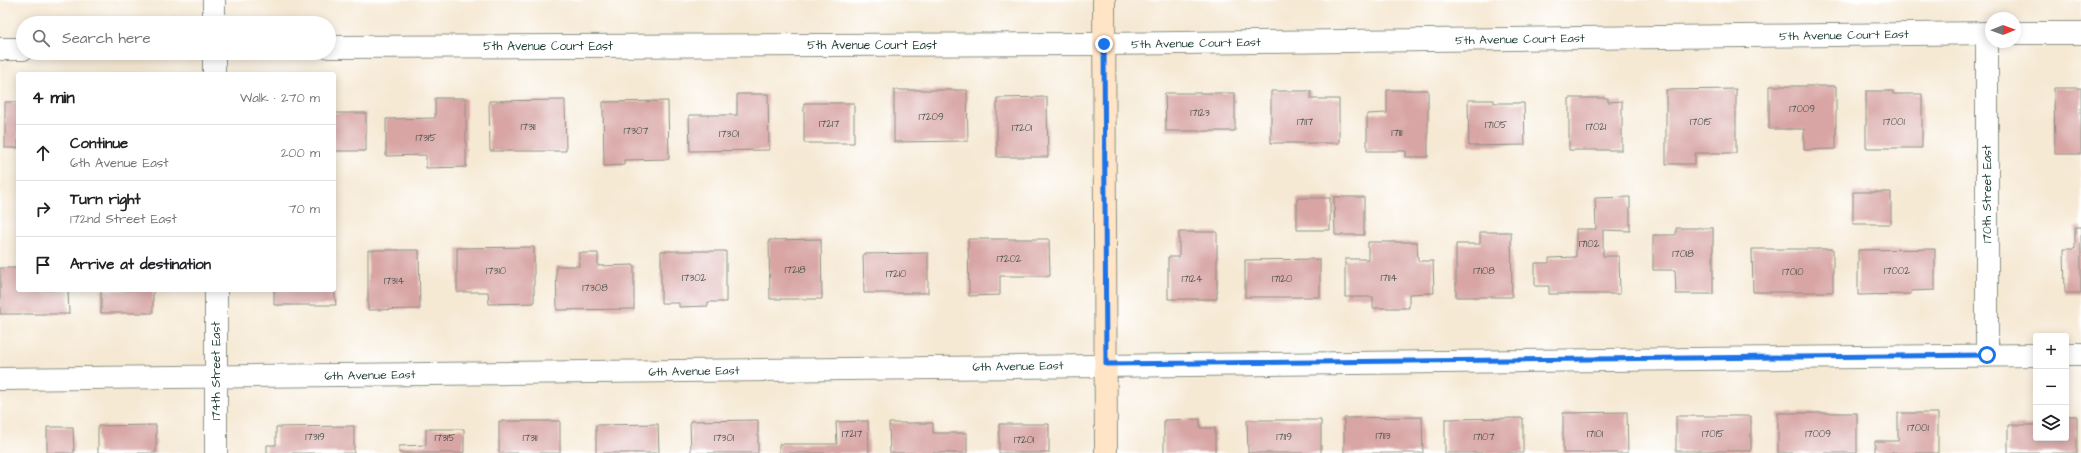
<!DOCTYPE html>
<html lang="en">
<head>
<meta charset="utf-8">
<style>
  :root { --surface:#fff; --page:#f2f2f2; --text:#202124; --muted:#757577; --line:#e0e0e0 }
  body { margin:0; font-family:"Architects Daughter",sans-serif; background:var(--page); color:var(--text) }
  .controls { position:absolute; right:12px; bottom:12px; display:grid; overflow:hidden; border-radius:4px; box-shadow:0 2px 10px #0003 }
  .controls button { width:36px; height:36px; display:grid; place-items:center; padding:0; border:0; border-bottom:1px solid var(--line); background:var(--surface); color:var(--text); font:20px sans-serif }
  .compass { position:absolute; left:1985px; top:12px; width:36px; height:36px; border-radius:50%; background:var(--surface); box-shadow:0 2px 10px #0003; rotate:89deg }
  .stop { position:absolute; width:12px; height:12px; margin:-9px; border:3px solid #1a73e8; border-radius:50%; background:#fff }
  .stop.end { background:#1a73e8; border-color:#fff; box-shadow:0 1px 4px #0008 }
  .list { margin:0; padding:0; list-style:none }
  h2 { display:flex; justify-content:space-between; align-items:center; height:52px; margin:0; padding:0 16px; font-size:17px }
  h2 small { font-size:13px; font-weight:400; color:var(--muted) }
  .list li { display:grid; grid-template-columns:26px 1fr auto; gap:12px; align-items:center; box-sizing:border-box; height:56px; padding:0 16px; border-top:1px solid var(--line) }
  .list b { display:block; font-size:15px; white-space:nowrap }
  .list p { margin:0; font-size:13px; white-space:nowrap; color:var(--muted) }
  .list em { font-size:13px; font-style:normal; color:var(--muted) }
  .icon { flex:none; width:22px; height:22px; fill:none; stroke:currentColor; stroke-width:2; stroke-linecap:round; stroke-linejoin:round }
  .map { position:relative; flex:none; width:2081px; height:453px; overflow:hidden }
  .search { position:absolute; background:var(--surface); box-shadow:0 2px 10px #0003; left:16px; top:16px; width:320px; height:44px; display:flex; align-items:center; gap:10px; box-sizing:border-box; padding:0 14px; border-radius:22px; color:var(--muted); font-size:15px }
  .panel { position:absolute; background:var(--surface); box-shadow:0 2px 10px #0003; left:16px; top:72px; width:320px; height:220px; border-radius:4px }
  .map>svg:first-child { display:block }
  .building { fill:#d8a5a4 }
  .lines { fill:none; stroke-linecap:round; stroke-linejoin:round }
  .street-casing { stroke:#8a9384; stroke-width:24 }
  .secondary-casing { stroke:#8a9384; stroke-width:24 }
  .street { stroke:#fff; stroke-width:22 }
  .secondary { stroke:#ffe4c6; stroke-width:22 }
  .route { stroke:#1a73e8; stroke-width:5 }
  .labels { text-anchor:middle; stroke-width:3.5; stroke-linejoin:round; paint-order:stroke }
  .number-label { font-size:10px; fill:#4d5750 }
  .street-label { font-size:12px; fill:#1f3d34; stroke:#fff }
</style>
</head>
<body>
<div class="map">
<svg width="2081" height="453" viewBox="0 0 2081 453">
  <rect width="100%" height="100%" fill="#fff"/>
  <filter id="ink" filterUnits="userSpaceOnUse"><feTurbulence type="fractalNoise" baseFrequency=".025" numOctaves="2"/><feDisplacementMap in="SourceGraphic" scale="8" xChannelSelector="R" yChannelSelector="G"/><feConvolveMatrix kernelMatrix="1 2 1 2 8 2 1 2 1" color-interpolation-filters="sRGB"/></filter>
  <filter id="wash" filterUnits="userSpaceOnUse"><feTurbulence type="fractalNoise" baseFrequency=".012" numOctaves="4" result="noise"/><feDisplacementMap in="SourceGraphic" scale="16" xChannelSelector="R" yChannelSelector="G"/><feGaussianBlur stdDeviation="0.9" result="paint"/><feColorMatrix in="noise" values="0 0 0 0 0 0 0 0 0 0 0 0 0 0 0 0 0 1.4 0 .05"/><feComposite in="paint" operator="in"/></filter>
  <g filter="url(#wash)">
    <rect width="100%" height="100%" fill="#f6e9d4"/>
    <g id="blocks">
      <path class="building" d="M1769,86h67v63l-32,1v-21h-35z
        M2054,88h27v66h-26z
        M1736,89v64h-41v11h-29v-74z
        M894,90h73l1,51 -74,1z
        M1387,90h41v67h-22v-6h-39v-37l20,-1z
        M1271,91h40v8h28v44h-68z
        M1866,91h27v3h29v54h-56z
        M1165,93h70v38h-69z
        M737,94h31l1,56 -79,1 -1,-36h48z
        M1047,97l1,60h-51v-59z
        M435,98h31v69l-40,1v-13l-40,1v-37l49,-1z
        M1569,98h39v4l14,-1v49h-53z
        M565,100l1,51h-76l-1,-50z
        M1468,100h26v3h30l1,42 -56,1z
        M668,101l1,58 -45,1v5l-20,1 -1,-64z
        M5,102h13v46h-13z
        M804,103h50v40h-50z
        M334,113h32v38h-32z
        M1853,192h38v32h-38z
        M1334,197h30v38h-29z
        M1630,197v34l-27,-1v26h16l1,38h-71v-8h-14v-23h14v-5l27,-1v-28h20l-1,-31z
        M1297,198h33v32h-33z
        M2075,227h6v66h-16l-1,-44h11z
        M1676,228h37v66h-37l-1,-24h-22v-35h23z
        M1179,232h38v67h-49v-42h11z
        M1480,232h31l1,65h-56v-53h24z
        M821,239l1,60h-52l-1,-59z
        M968,239h81l1,37h-50v19l-31,1z
        M1368,242h49l1,19h15l1,32 -25,1v14h-36v-11h-28v-38h23z
        M534,247v56l-45,1 -1,-12h-31v-44z
        M1752,249h81v43h-80z
        M1935,249v41l-24,1v3l-53,1v-45z
        M368,250h51l1,59 -52,1z
        M661,251h65v51h-18v4l-29,1v-4h-18z
        M579,253h19v13l36,-1v44l-77,1 -1,-44h23z
        M928,253v40h-64l-1,-39z
        M1320,259v38h-75v-37z
        M0,268h18v22h50l1,24h-69z
        M334,286l2,19h-62v-15h60z
        M101,290h52v23h-52z
        M1627,412l1,41h-65v-40z
        M1778,413h79v40h-79z
        M1898,413h40v40h-63v-12h23z
        M1676,416h75v35h-75z
        M2066,416h11v37h-69v-28h28v13h30z
        M1422,417l1,36h-79v-35z
        M1523,418v35h-78v-34z
        M1200,419v9h15v25h-51v-33z
        M758,420v33h-67l-1,-32z
        M1247,420h74v33h-73z
        M499,421h61v32h-61z
        M868,421l1,32h-90v-9h58l-1,-22z
        M889,423h44v10h34v20h-77z
        M658,424l1,29h-63v-28z
        M999,424h50v29h-50z
        M156,425v28h-58v-27z
        M354,426v27h-87v-8h9v-18z
        M47,427h26l1,26h-27z
        M426,429h38v24h-65v-7l27,-1z"/>
    </g>
  </g>
  <g filter="url(#ink)">
    <use href="#blocks" fill-opacity="0" stroke="#8a9384" stroke-width="1"/>
    <g class="lines">
      <defs>
        <path id="street" d="M214,23v-23
          M1987,33v322
          M2015,33h66
          M329,47l775,-3 887,-11
          M0,49h23
          M214,53v21
          M216,290v163
          M2066,354h15
          M0,379l2036,-24"/>
        <path id="secondary" d="M1104,0l2,453"/>
      </defs>
      <use href="#street" class="street-casing"/>
      <use href="#secondary" class="secondary-casing"/>
      <use href="#street" class="street"/>
      <use href="#secondary" class="secondary"/>
    </g>
  </g>
  <g class="lines" filter="url(#ink)">
    <path class="route" d="M1104,44l2,320 881,-9"/>
  </g>
  <g class="labels">
    <g class="number-label">
      <text x="1802" y="112">17009</text>
      <text x="1200" y="116">17123</text>
      <text x="931" y="120">17209</text>
      <text x="1305" y="125">17117</text>
      <text x="1701" y="125">17015</text>
      <text x="1894" y="125">17001</text>
      <text x="829" y="127">17217</text>
      <text x="1496" y="128">17105</text>
      <text x="528" y="130">17311</text>
      <text x="1596" y="130">17021</text>
      <text x="1022" y="131">17201</text>
      <text x="636" y="134">17307</text>
      <text x="1397" y="136">17111</text>
      <text x="729" y="137">17301</text>
      <text x="426" y="141">17315</text>
      <text x="1589" y="247">17102</text>
      <text x="1683" y="257">17018</text>
      <text x="1009" y="262">17202</text>
      <text x="795" y="273">17218</text>
      <text x="496" y="274">17310</text>
      <text x="1484" y="274">17108</text>
      <text x="1897" y="274">17002</text>
      <text x="1793" y="275">17010</text>
      <text x="896" y="277">17210</text>
      <text x="694" y="281">17302</text>
      <text x="1389" y="281">17114</text>
      <text x="1192" y="282">17124</text>
      <text x="1282" y="282">17120</text>
      <text x="394" y="284">17314</text>
      <text x="595" y="291">17308</text>
      <text x="1918" y="431">17001</text>
      <text x="852" y="437">17217</text>
      <text x="1595" y="437">17101</text>
      <text x="1713" y="437">17015</text>
      <text x="1818" y="437">17009</text>
      <text x="1383" y="439">17113</text>
      <text x="315" y="440">17319</text>
      <text x="1284" y="440">17119</text>
      <text x="1484" y="440">17107</text>
      <text x="445" y="441">17315</text>
      <text x="530" y="441">17311</text>
      <text x="724" y="441">17301</text>
      <text x="1024" y="443">17201</text>
    </g>
    <g class="street-label">
      <text transform="translate(1844 35) rotate(-1)" y="4">5th Avenue Court East</text>
      <text transform="translate(1520 39) rotate(-1)" y="4">5th Avenue Court East</text>
      <text transform="translate(1196 43) rotate(-1)" y="4">5th Avenue Court East</text>
      <text x="872" y="49">5th Avenue Court East</text>
      <text x="548" y="50">5th Avenue Court East</text>
      <text transform="translate(1987 194) rotate(-90)" y="4">170th Street East</text>
      <text transform="translate(1018 366) rotate(-1)" y="4">6th Avenue East</text>
      <text transform="translate(216 371) rotate(-90)" y="4">174th Street East</text>
      <text transform="translate(694 371) rotate(-1)" y="4">6th Avenue East</text>
      <text transform="translate(370 375) rotate(-1)" y="4">6th Avenue East</text>
    </g>
  </g>
</svg>
<div class="controls">
<button>+</button>
<button>−</button>
<button><svg class="icon" aria-label="layers" viewBox="0 0 24 24"><path d="M12 4l9 5-9 5-9-5zM3 14l9 5 9-5"/></svg></button>
</div>
<svg class="compass" viewBox="-18 -18 36 36"><path d="M0-13l5 13h-10z" fill="#e53935"/><path d="M0 13l5-13h-10z" fill="#757577"/></svg>
<div class="stop" style="left:1987px;top:355px"></div>
<div class="stop end" style="left:1104px;top:44px"></div>
<div class="search"><svg class="icon" aria-label="search" viewBox="0 0 24 24"><circle cx="10" cy="10" r="6"/><path d="M15 15l6 6"/></svg>Search here</div>
<section class="panel">
<h2>4 min<small>Walk · 270 m</small></h2>
<ul class="list">
<li><svg class="icon" aria-label="ahead" viewBox="0 0 24 24"><path d="M12 20V5M6 11l6-6 6 6"/></svg><div><b>Continue</b><p>6th Avenue East</p></div><em>200 m</em></li>
<li><svg class="icon" aria-label="right" viewBox="0 0 24 24"><path d="M7 20v-9h11M14 6l5 5-5 5"/></svg><div><b>Turn right</b><p>172nd Street East</p></div><em>70 m</em></li>
<li><svg class="icon" aria-label="arrive" viewBox="0 0 24 24"><path d="M6 21V4h12l-3 4 3 4H6"/></svg><div><b>Arrive at destination</b></div></li>
</ul>
</section>
</div>
</body>
</html>
